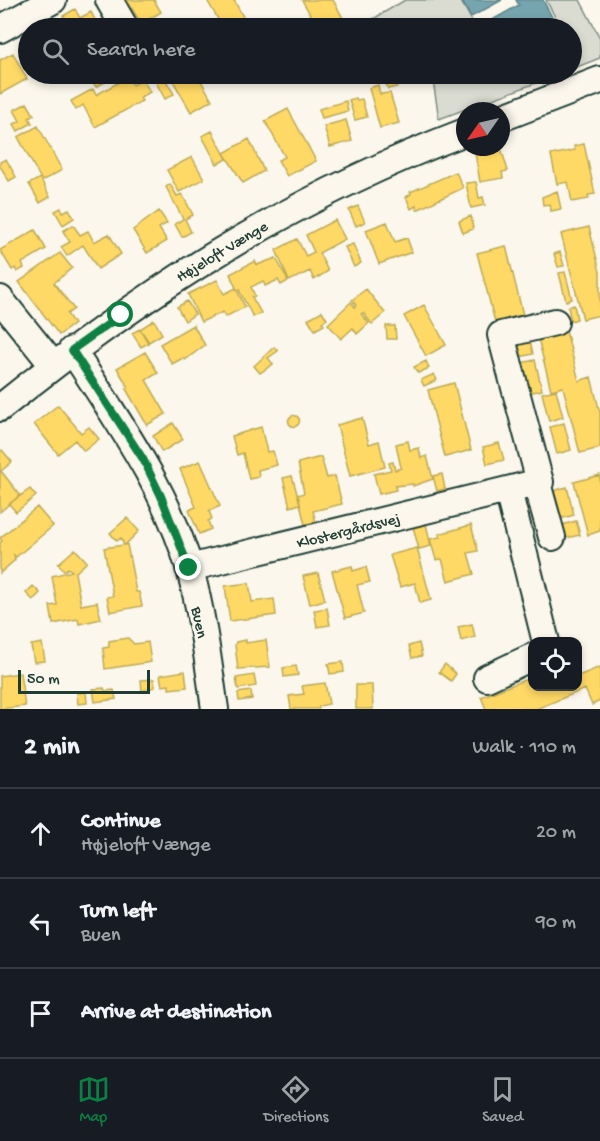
<!DOCTYPE html>
<html lang="en">
<head>
<meta charset="utf-8">
<style>
  :root { --surface:#171b24; --page:#242831; --text:#f1f3f6; --muted:#9ea1a6; --line:#363941; --accent:#0b8043 }
  body { margin:0; font-family:"Gochi Hand",sans-serif; background:var(--page); color:var(--text) }
  .controls { position:absolute; right:18px; bottom:18px; display:grid; overflow:hidden; border-radius:12px; box-shadow:0 3px 9px #0003 }
  .controls button { width:54px; height:54px; display:grid; place-items:center; padding:0; border:0; border-bottom:2px solid var(--line); background:var(--surface); color:var(--text); font:30px sans-serif }
  .compass { position:absolute; left:456px; top:102px; width:54px; height:54px; border-radius:50%; background:var(--surface); box-shadow:0 3px 9px #0003; rotate:236deg }
  .scale { position:absolute; left:18px; bottom:15px; width:132px; box-sizing:border-box; padding-left:6px; border:3px solid #1f3d34; border-top:0; font-size:16px; line-height:21px; white-space:nowrap; color:#1f3d34; -webkit-text-stroke:4px #fbf7ec; paint-order:stroke }
  .stop { position:absolute; width:18px; height:18px; margin:-14px; border:4px solid #0b8043; border-radius:50%; background:#fff }
  .stop.end { background:#0b8043; border-color:#fff; box-shadow:0 2px 6px #0008 }
  .list { margin:0; padding:0; list-style:none }
  h2 { display:flex; justify-content:space-between; align-items:center; height:78px; margin:0; padding:0 24px; font-size:26px }
  h2 small { font-size:20px; font-weight:400; color:var(--muted) }
  .list li { display:grid; grid-template-columns:39px 1fr auto; gap:18px; align-items:center; box-sizing:border-box; height:90px; padding:0 24px; border-top:2px solid var(--line) }
  .list b { display:block; font-size:22px; white-space:nowrap }
  .list p { margin:0; font-size:20px; white-space:nowrap; color:var(--muted) }
  .list em { font-size:20px; font-style:normal; color:var(--muted) }
  .icon { flex:none; width:33px; height:33px; fill:none; stroke:currentColor; stroke-width:2; stroke-linecap:round; stroke-linejoin:round }
  .map { position:relative; flex:none; width:600px; height:709px; overflow:hidden }
  .search { position:absolute; background:var(--surface); box-shadow:0 3px 9px #0003; left:18px; right:18px; top:18px; height:66px; display:flex; align-items:center; gap:15px; box-sizing:border-box; padding:0 21px; border-radius:33px; color:var(--muted); font-size:22px }
  .sheet { height:348px; background:var(--surface) }
  nav { display:flex; justify-content:space-around; align-items:center; box-sizing:border-box; height:84px; border-top:2px solid var(--line); background:var(--surface); font-size:16px; color:var(--muted) }
  nav a { display:grid; justify-items:center; gap:3px }
  nav .on { color:var(--accent) }
  .map>svg:first-child { display:block }
  .green { fill:#dbdcd1; stroke:#7d8c82; stroke-width:1.5 }
  .homes { fill:#ffd966; stroke:#bcaa57; stroke-width:1.5 }
  .public { fill:#76a5af; stroke:#5c868a; stroke-width:1.5 }
  .lines { fill:none; stroke-linecap:round; stroke-linejoin:round }
  .minor-casing { stroke:#1f3d34; stroke-width:30 }
  .minor { stroke:#fbf7ec; stroke-width:26 }
  .route { stroke:#0b8043; stroke-width:8 }
  .labels { text-anchor:middle; stroke-width:6; stroke-linejoin:round; paint-order:stroke }
  .street-label { font-size:16px; fill:#1f3d34; stroke:#fbf7ec }
</style>
</head>
<body>
<div class="map">
<svg width="600" height="709" viewBox="0 0 600 709">
  <rect width="100%" height="100%" fill="#fbf7ec"/>
  <filter id="ink" filterUnits="userSpaceOnUse"><feTurbulence type="fractalNoise" baseFrequency=".0167" numOctaves="2"/><feDisplacementMap in="SourceGraphic" scale="12" xChannelSelector="R" yChannelSelector="G"/><feConvolveMatrix kernelMatrix="1 2 1 2 8 2 1 2 1" color-interpolation-filters="sRGB"/></filter>
  <g filter="url(#ink)">
    <path class="green" d="M405,0h55l16,28h-118z
      M546,0h34l20,38v20l-28,11v-41h-11z
      M432,74h128l-121,45z"/>
    <path class="homes" d="M127,0h27l7,12 -20,12z
      M207,0h27l15,28h-26z
      M302,0h31l11,20 -16,8h-10z
      M75,9l5,9 11,-6 8,16h-38l7,-3 -5,-9z
      M13,53l14,26 -27,15v-34z
      M101,74h13l2,2 -20,11 -5,-8z
      M155,74h7l12,20 -9,5 -13,-24z
      M169,74h28l15,26 -21,12z
      M383,74h10l4,13 -9,2z
      M128,77l5,8 10,-6 7,13 -10,6 2,3 -47,26 -12,-22 -7,5 -5,-9 22,-12 3,6z
      M378,85l2,9 10,-1 9,30 -19,5 -11,-40z
      M356,98l1,2 5,-1 5,18 -12,3 -6,-20z
      M346,101l2,10 -26,7 -3,-9z
      M27,103l7,12 -5,3 3,5 -14,8 -4,-7 6,-3 -6,-11z
      M288,109l28,52 -29,15 -9,-16 7,-3 -20,-36z
      M346,120l6,21 -22,6 -6,-21z
      M38,126l24,44 -20,11 -24,-44z
      M212,131l15,28 -10,5 -15,-28z
      M249,139l15,32 -21,12 -19,-30z
      M584,144l11,50 -7,1 1,4 -17,3 -4,-20 -11,2 -6,-29 24,-5 -1,-4z
      M501,148l7,23 -6,1 1,6 -23,4 -5,-29z
      M192,157l12,22 -25,13 -12,-22z
      M6,159l10,18 -7,4 -9,-15v-4z
      M456,172l7,16 -46,22 -1,-4 -5,3 -5,-12 5,-3 -1,-2z
      M40,178l10,19 -10,6 -11,-19z
      M476,182l3,16 4,-1 2,8 -14,3 -5,-25z
      M170,184l7,12 5,-2 11,21 -8,4 6,13 -9,5 -7,-13 8,-5 -17,-32z
      M557,191l4,18 -10,2 -1,-7 -7,1 -1,-8z
      M358,206l7,16 -9,4 -7,-16z
      M61,208l2,4 6,-3 5,9 -11,7 -8,-14z
      M159,211l8,12 -8,5 8,13 -20,12 -14,-23z
      M471,216l2,13 -10,4 -4,-12z
      M335,220l10,19 -26,14 9,18 -14,9 -4,-9 -21,10 -13,-31 21,-11 9,17 8,-4 -8,-17z
      M387,222l8,20 12,-4 5,14 -33,12 -13,-34z
      M73,225l7,10 8,-4 6,11 15,-8 12,20 -23,15 -15,-24 -16,11 -6,-9 9,-5 -7,-11z
      M589,227l11,45v43l-17,4 -22,-85z
      M35,230l11,19 -24,14 2,5 -7,4 -2,-4 -3,2 -12,-20z
      M353,244l8,19 -7,4 -9,-20z
      M506,246l17,69 -28,7 -18,-69z
      M560,252l4,14 -6,1 -4,-13z
      M60,253l12,15 -18,15 20,26 -7,5 7,10 -15,11 -40,-53z
      M276,258l12,23 -7,4 -3,-5 -13,6 -2,-5 -12,6 4,9 -3,1 9,16 -8,4 -14,-27 2,-1 -4,1 -7,-16 25,-13 2,4z
      M565,272l7,27 -6,2 -7,-28z
      M217,280l7,14 12,-6 9,19 -20,10 -2,-5 -22,10 -13,-28z
      M366,289l19,24 -13,11 -9,-11 -2,1 8,9 -12,11 -4,-6 -12,11 -13,-15 23,-22 4,5 1,-2 -4,-5z
      M187,301l8,13 -10,7 -8,-14z
      M424,305l22,40 -20,11 -22,-40z
      M574,305l3,14 -6,2 -3,-14z
      M322,311l5,8 -5,3 2,3 -9,5 -7,-11z
      M154,320l8,14 -13,8 -9,-13z
      M193,325l12,20 -20,15 -2,-2 -11,6 -12,-20z
      M386,326h9l1,13h-9z
      M140,329l8,14 -7,4 -9,-14z
      M566,331l13,50 12,-4 9,36v35l-20,5 -17,-66 -12,3 -13,-52z
      M530,340l3,14 -14,3 -3,-14z
      M274,347l4,4 -10,7 5,6 -13,9 -6,-7z
      M145,352l13,21 -12,7 20,34 -19,11 -21,-36 2,-2 -11,-19z
      M535,360l7,30 -14,3 -7,-30z
      M426,361l3,7 -11,5 -4,-6z
      M434,374l3,6 -13,6 -3,-6z
      M454,383l17,67 -26,7 -17,-67z
      M556,390l7,27 -14,4 -7,-28z
      M58,405l23,28 8,-6 10,12 -15,12 -9,-11 -17,14 -24,-30z
      M288.5 421a5.5 5.5 0 1 1 11 0a5.5 5.5 0 1 1-11 0Z
      M362,418l7,26 10,-3 6,26 -35,9 -13,-51z
      M173,423l10,16 -21,13 -9,-16z
      M564,423l7,27 -14,4 -7,-27z
      M261,427l6,25 6,-1 4,14 -19,5 1,7 -10,2 -6,-26 -6,2 -5,-19z
      M408,441l2,9 9,-2 2,10 6,-2 6,23 -20,7v-2l-18,2 1,4 -17,4 -5,-20 17,-4 -2,-7 4,-1 2,8 6,-2 -5,-24z
      M499,443l5,17 -17,4 -4,-17z
      M2,450l10,12 -11,9 19,24 -20,17v-60z
      M321,457l6,21 8,-2 7,28 -29,7 3,11 -11,3 -7,-30 6,-2 -6,-30z
      M200,461l20,45 -11,5 3,8 -4,2 3,8 -12,5 -10,-24 7,-3 -16,-38z
      M442,474l3,15 -8,2 -4,-15z
      M600,475v56l-12,4 -14,-53z
      M292,476l8,28 -10,3 -7,-29z
      M567,487l7,28 -14,4 -7,-28z
      M30,489l6,7 -20,16 -7,-8z
      M37,507l16,19 -37,31 -2,-2 1,5 -15,13v-30l2,-2 -2,-3z
      M127,518l12,13 -14,14 2,-1 9,48h3l3,14 -32,6 -3,-15 6,-1 -9,-48 20,-3 -3,-7 -4,3 -7,-8z
      M576,521l4,14 -14,3 -4,-13z
      M426,524l5,22 -12,3 -6,-22z
      M471,525l7,26 -10,2 6,21 -26,7 -6,-22 -6,1 -6,-21 10,-2 -1,-3z
      M417,548l14,52 -11,3 -5,-20 -15,4 -10,-32z
      M75,549l12,13 -12,11 6,32 16,-3 4,17 -22,5 -1,-5 -25,5 -3,-18 7,-1 -5,-29 20,-5 -4,-3 -3,3 -7,-7z
      M352,566l1,5 13,-4 4,15 -13,3 7,28 -19,5 -13,-47z
      M318,573l7,27 -15,4 -7,-28z
      M249,583l3,19 22,-3 2,16 -46,6 -5,-35z
      M33,586l7,7 -7,7 -7,-7z
      M327,608l3,17 -13,2 -3,-17z
      M472,624l3,13 -14,4 -3,-14z
      M128,638l6,6 14,-2 3,20 -46,7 -2,-21 6,-1v-6z
      M246,640v3l20,-3 4,27 -32,2 -3,-24 1,-3z
      M42,643l3,18 -11,1 -3,-17z
      M419,643l3,13 -10,2 -3,-12z
      M343,662l1,10 -14,2 -2,-10z
      M445,664l11,10 -5,7 -12,-9z
      M296,666l2,9 -14,2 -1,-9z
      M600,667v34l-8,4 -7,-16 -49,20h-50l-5,-12 51,-20v9h46v-10z
      M185,671l2,16 -18,2v-4l-7,1 -2,-11z
      M20,673l5,33 -25,3v-33z
      M254,675l2,11 -18,3 -2,-11z
      M154,679l1,8 -13,4 -1,-11z
      M325,683l4,21 -10,2v3h-28l-2,-13 15,-2 -2,-8z
      M356,685h16l1,24h-17z
      M104,688l1,3 9,-1 2,9 -21,3 -2,-13z
      M251,691l1,8 -13,2 -1,-8z
      M86,692l1,11 -9,1 -1,-11z"/>
    <path class="public" d="M461,0h41l-31,17z
      M516,0h27l11,21 -14,7h-62l41,-23z"/>
    <g class="lines">
      <defs>
        <path id="minor" d="M109,0l16,28
          M0,29l53,-29
          M501,118l99,-38
          M0,299l53,66
          M72,350c45,70 95,139 118,220 13,46 18,92 25,139
          M0,408c146,-118 289,-209 465,-276
          M537,483l15,54
          M508,490l38,152
          M189,568l351,-86 -39,-147 54,-13
          M487,678l45,-21"/>
      </defs>
      <use href="#minor" class="minor-casing"/>
      <use href="#minor" class="minor"/>
    </g>
  </g>
  <g class="lines" filter="url(#ink)">
    <path class="route" d="M121,315l-49,35 71,109 18,37 28,72"/>
  </g>
  <g class="labels">
    <g class="street-label">
      <text transform="translate(221 250) rotate(-31)" y="6">Højeloft Vænge</text>
      <text transform="translate(348 529) rotate(-14)" y="6">Klostergårdsvej</text>
      <text transform="translate(201 622) rotate(79)" y="6">Buen</text>
    </g>
  </g>
</svg>
<div class="controls">
<button><svg class="icon" aria-label="locate" viewBox="0 0 24 24"><circle cx="12" cy="12" r="6"/><path d="M12 2v4M12 18v4M2 12h4M18 12h4"/></svg></button>
</div>
<svg class="compass" viewBox="-18 -18 36 36"><path d="M0-13l5 13h-10z" fill="#e53935"/><path d="M0 13l5-13h-10z" fill="#9ea1a6"/></svg>
<div class="scale">50 m</div>
<div class="stop" style="left:121px;top:315px"></div>
<div class="stop end" style="left:189px;top:568px"></div>
<div class="search"><svg class="icon" aria-label="search" viewBox="0 0 24 24"><circle cx="10" cy="10" r="6"/><path d="M15 15l6 6"/></svg>Search here</div>
</div>
<section class="sheet">
<h2>2 min<small>Walk · 110 m</small></h2>
<ul class="list">
<li><svg class="icon" aria-label="ahead" viewBox="0 0 24 24"><path d="M12 20V5M6 11l6-6 6 6"/></svg><div><b>Continue</b><p>Højeloft Vænge</p></div><em>20 m</em></li>
<li><svg class="icon" aria-label="left" viewBox="0 0 24 24"><path d="M17 20v-9H6M10 6l-5 5 5 5"/></svg><div><b>Turn left</b><p>Buen</p></div><em>90 m</em></li>
<li><svg class="icon" aria-label="arrive" viewBox="0 0 24 24"><path d="M6 21V4h12l-3 4 3 4H6"/></svg><div><b>Arrive at destination</b></div></li>
</ul>
</section>
<nav>
<a class="on"><svg class="icon" aria-label="map" viewBox="0 0 24 24"><path d="M3 6l6-2 6 2 6-2v14l-6 2-6-2-6 2zM9 4v14M15 6v14"/></svg>Map</a>
<a><svg class="icon" aria-label="directions" viewBox="0 0 24 24"><path d="M12 3l9 9-9 9-9-9zM9 14v-3h6M13 9l2 2-2 2"/></svg>Directions</a>
<a><svg class="icon" aria-label="saved" viewBox="0 0 24 24"><path d="M7 4h10v16l-5-4-5 4z"/></svg>Saved</a>
</nav>
</body>
</html>
